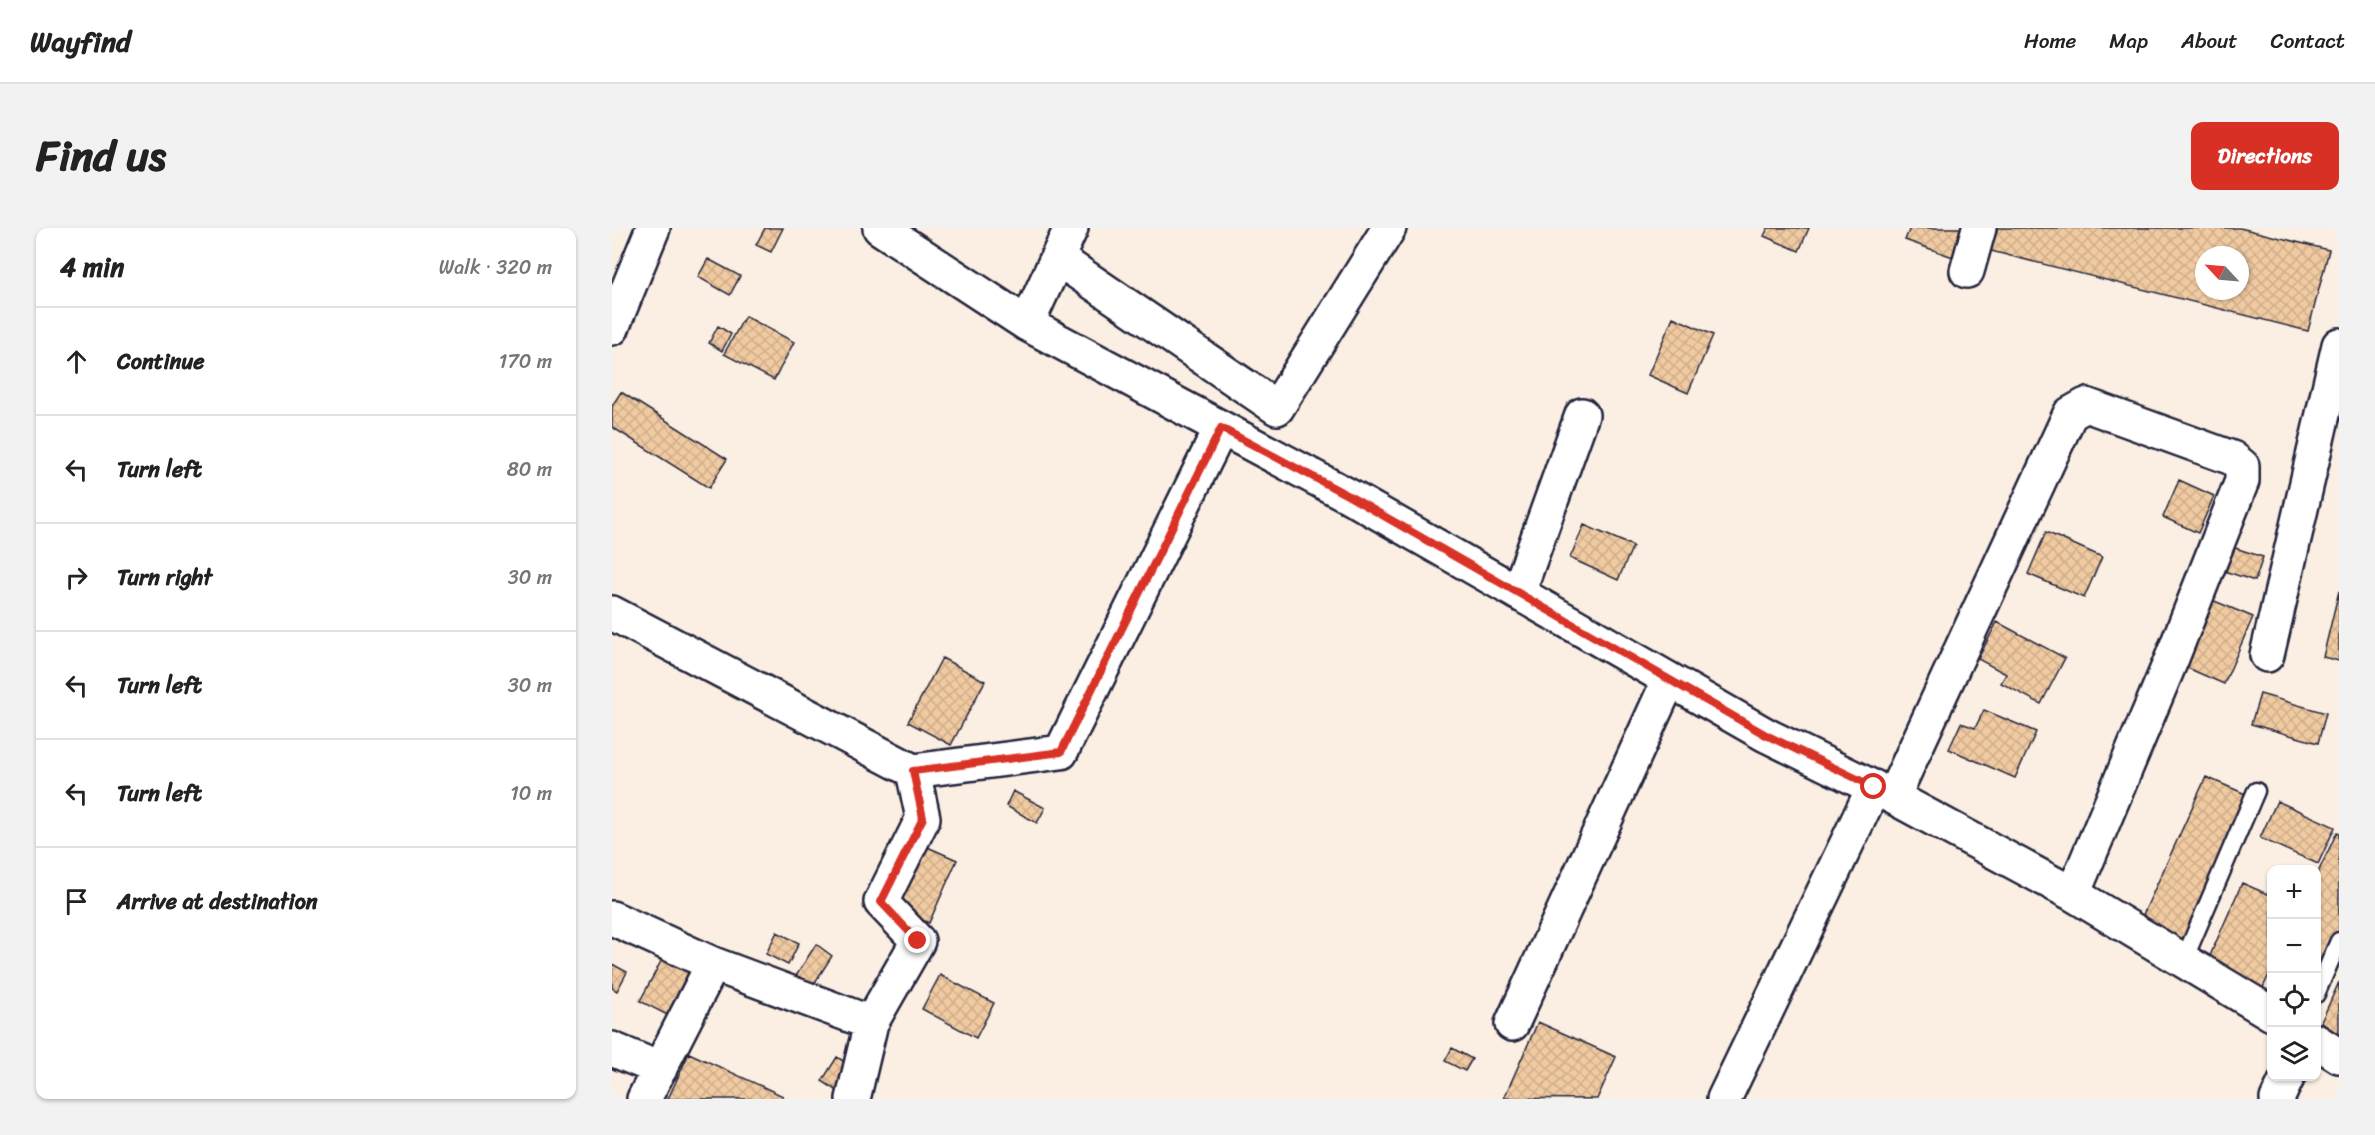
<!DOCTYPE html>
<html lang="en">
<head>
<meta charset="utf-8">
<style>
  :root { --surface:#fff; --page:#f2f2f2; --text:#222; --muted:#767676; --line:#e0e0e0; --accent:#d93025 }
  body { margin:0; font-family:Sriracha,sans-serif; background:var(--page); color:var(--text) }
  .controls { position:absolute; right:18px; bottom:18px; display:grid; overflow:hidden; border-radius:12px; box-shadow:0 2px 4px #0004 }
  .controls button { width:54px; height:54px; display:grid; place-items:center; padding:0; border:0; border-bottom:2px solid var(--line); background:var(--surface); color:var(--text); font:30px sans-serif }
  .compass { position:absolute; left:1583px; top:18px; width:54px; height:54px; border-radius:50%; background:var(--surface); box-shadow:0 2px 4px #0004; rotate:296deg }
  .stop { position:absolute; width:18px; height:18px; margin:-14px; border:4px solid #d93025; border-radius:50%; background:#fff }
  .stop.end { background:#d93025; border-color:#fff; box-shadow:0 2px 6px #0008 }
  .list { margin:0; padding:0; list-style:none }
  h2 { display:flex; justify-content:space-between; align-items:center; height:78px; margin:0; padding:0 24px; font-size:26px }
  h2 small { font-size:20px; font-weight:400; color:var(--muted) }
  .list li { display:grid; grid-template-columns:39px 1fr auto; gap:18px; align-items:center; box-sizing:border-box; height:108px; padding:0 24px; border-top:2px solid var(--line) }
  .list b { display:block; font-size:22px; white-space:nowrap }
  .list em { font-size:20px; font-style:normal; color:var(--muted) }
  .icon { flex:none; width:33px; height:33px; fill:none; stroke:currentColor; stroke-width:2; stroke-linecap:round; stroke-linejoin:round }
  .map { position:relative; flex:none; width:1727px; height:871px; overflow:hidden; border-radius:12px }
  header { display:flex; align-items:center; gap:36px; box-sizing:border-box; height:84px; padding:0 30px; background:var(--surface); border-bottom:2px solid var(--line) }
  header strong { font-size:28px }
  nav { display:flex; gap:33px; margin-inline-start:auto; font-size:21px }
  .intro { display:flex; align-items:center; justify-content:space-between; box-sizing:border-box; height:144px; padding:0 36px }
  h1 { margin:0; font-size:42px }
  .button { padding:15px 27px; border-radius:12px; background:var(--accent); color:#fff; font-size:21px; font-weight:700 }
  main { display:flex; gap:36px; padding:0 36px }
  aside { flex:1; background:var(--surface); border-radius:12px; box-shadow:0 2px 4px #0004 }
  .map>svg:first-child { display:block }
  .building { fill:url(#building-cross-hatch); stroke:#22223b; stroke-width:1.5; fill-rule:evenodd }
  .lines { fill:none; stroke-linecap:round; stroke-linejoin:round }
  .lane-casing { stroke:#22223b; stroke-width:21 }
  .street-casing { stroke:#22223b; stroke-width:38 }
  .lane { stroke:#fff; stroke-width:16 }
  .street { stroke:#fff; stroke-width:33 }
  .route { stroke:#d93025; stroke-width:8 }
</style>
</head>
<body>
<header>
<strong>Wayfind</strong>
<nav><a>Home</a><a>Map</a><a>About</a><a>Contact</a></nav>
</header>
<div class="intro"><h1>Find us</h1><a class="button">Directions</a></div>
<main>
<aside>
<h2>4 min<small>Walk · 320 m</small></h2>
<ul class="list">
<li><svg class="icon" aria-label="ahead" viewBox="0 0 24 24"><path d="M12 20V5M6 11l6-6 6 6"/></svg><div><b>Continue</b></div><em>170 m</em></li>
<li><svg class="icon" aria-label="left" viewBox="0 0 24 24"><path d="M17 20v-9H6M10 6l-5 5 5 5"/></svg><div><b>Turn left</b></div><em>80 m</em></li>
<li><svg class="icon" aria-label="right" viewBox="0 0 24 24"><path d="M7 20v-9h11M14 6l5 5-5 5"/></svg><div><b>Turn right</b></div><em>30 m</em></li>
<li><svg class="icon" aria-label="left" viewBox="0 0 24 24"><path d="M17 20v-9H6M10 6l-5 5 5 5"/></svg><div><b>Turn left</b></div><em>30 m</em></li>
<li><svg class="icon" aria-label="left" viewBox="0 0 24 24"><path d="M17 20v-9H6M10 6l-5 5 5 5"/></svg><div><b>Turn left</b></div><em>10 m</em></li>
<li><svg class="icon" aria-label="arrive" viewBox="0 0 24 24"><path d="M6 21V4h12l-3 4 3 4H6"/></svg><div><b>Arrive at destination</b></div></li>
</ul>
</aside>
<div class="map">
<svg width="1727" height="871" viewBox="0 0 1727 871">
  <defs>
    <pattern id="building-cross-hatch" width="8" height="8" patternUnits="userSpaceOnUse" patternTransform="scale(1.5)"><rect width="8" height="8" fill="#f0caa0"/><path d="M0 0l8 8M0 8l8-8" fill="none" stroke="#cead8b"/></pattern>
  </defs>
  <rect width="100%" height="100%" fill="#faefe2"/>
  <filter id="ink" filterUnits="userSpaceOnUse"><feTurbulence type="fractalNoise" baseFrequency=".0167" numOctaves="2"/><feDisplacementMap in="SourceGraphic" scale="12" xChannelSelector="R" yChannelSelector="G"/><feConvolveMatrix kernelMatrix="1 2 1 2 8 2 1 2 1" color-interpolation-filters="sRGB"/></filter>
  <g filter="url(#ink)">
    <path class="building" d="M153,0h18l-12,24 -15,-7z
      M1156,0h41l-10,23 -35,-15z
      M1298,0h53l-10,29 -48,-17z
      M1385,0h243l89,22 -21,81 -317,-80zM1592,27h36v36h-36z
      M96,31l32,17 -10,19 -32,-18z
      M133,88l49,26 -20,38 -50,-26z
      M1061,89l40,18 -25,58 -40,-18z
      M106,98l13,8 -9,17 -13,-8z
      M9,164l106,67 -18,29 -97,-61v-21z
      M1567,252l35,16 -16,37 -35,-16z
      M972,297l49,21 -15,34 -48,-22z
      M1434,304l56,25 -18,41 -56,-24z
      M1620,319l31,10 -8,24 -31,-10z
      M1727,363v70l-16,-4z
      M1600,372l41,17 -29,67 -41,-18z
      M1385,394l68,36 -24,46 -40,-21 5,-9 -28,-15z
      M330,430l43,23 -34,64 -43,-23z
      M1648,466l66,19 -8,30 -67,-19z
      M1372,482l52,22 -21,46 -66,-29 12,-26 14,5z
      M1594,549l44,19 -69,152 -44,-20z
      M401,563l32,17 -8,15 -31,-17z
      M1665,573l58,26 -17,37 -58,-26z
      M1725,604l2,1v98l-23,50v-104z
      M304,614l41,18 -28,63 -41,-18z
      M1630,655l30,13v72l-11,24 -56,-25z
      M165,704l22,11 -11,22 -22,-11z
      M204,716l16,12 -20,31 -16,-11z
      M55,722l36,18 -26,52 -37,-19z
      M0,736l15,8 -10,19 -5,-3z
      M328,747l54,28 -18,35 -54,-29z
      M1727,754v58l-22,-9z
      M926,794l78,35 -19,42 -93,-1z
      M840,820l20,11 -7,12 -20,-10z
      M77,825l94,43 -2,3h-113z
      M225,829l14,9 -15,24 -14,-9z"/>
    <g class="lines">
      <defs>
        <path id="lane" d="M1571,734l73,-171
          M1704,766l23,-53"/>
        <path id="street" d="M268,0l147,96 322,172 417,239 127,62 180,97 199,120
          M445,30l220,150 112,-180
          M1355,43l12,-43
          M415,96l44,-96
          M0,100l41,-100
          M906,365l64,-178
          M0,385l301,158
          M1655,427l72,-310
          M1281,569l177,-383 16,-9 146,53 10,8v15l-70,177 -99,236
          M0,690l101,46 158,59
          M900,796l157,-344
          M1704,813l23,15
          M0,821l48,20
          M32,871l69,-135
          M241,871l18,-76 47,-82 -37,-39 42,-84 -10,-47 148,-19 160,-324
          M1112,871l150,-312
          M1665,871l11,-23"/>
      </defs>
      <use href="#lane" class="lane-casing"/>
      <use href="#street" class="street-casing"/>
      <use href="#lane" class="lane"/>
      <use href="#street" class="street"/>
    </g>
  </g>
  <g class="lines" filter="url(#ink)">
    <path class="route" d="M306,713l-37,-39 42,-84 -10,-47 148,-19 160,-324 128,68 417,239 108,52"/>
  </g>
</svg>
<div class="controls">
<button>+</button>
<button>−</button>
<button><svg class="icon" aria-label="locate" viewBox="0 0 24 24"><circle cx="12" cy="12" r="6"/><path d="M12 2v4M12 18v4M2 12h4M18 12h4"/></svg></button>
<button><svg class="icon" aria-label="layers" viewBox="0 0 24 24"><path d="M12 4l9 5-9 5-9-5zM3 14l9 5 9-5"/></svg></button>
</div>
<svg class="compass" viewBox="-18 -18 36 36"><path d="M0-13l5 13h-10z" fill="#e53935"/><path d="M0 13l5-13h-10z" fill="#767676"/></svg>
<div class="stop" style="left:1262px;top:559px"></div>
<div class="stop end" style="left:306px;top:713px"></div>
</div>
</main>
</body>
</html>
